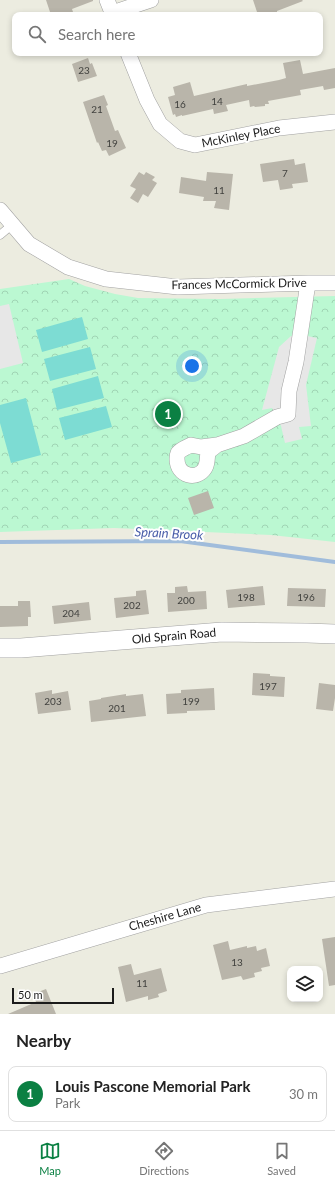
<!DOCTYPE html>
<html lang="en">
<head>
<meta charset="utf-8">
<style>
  :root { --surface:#fff; --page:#f2f2f2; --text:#222; --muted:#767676; --line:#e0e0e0; --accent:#0b8043 }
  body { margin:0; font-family:Lato,sans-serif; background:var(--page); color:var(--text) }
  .controls { position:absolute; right:12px; bottom:12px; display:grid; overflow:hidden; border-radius:8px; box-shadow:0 2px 6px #0003 }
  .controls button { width:36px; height:36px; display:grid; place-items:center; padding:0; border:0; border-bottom:1px solid var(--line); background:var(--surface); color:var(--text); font:20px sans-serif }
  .scale { position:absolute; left:12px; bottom:10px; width:102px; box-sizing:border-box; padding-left:4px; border:2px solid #1b1b1b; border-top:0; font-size:11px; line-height:14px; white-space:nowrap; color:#1b1b1b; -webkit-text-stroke:3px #fff; paint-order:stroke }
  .you { position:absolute; left:192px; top:366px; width:14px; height:14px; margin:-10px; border:3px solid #fff; border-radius:50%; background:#1a73e8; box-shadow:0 0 0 6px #1a73e833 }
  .badge { display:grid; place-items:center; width:26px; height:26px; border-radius:50%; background:var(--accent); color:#fff; font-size:13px; font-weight:700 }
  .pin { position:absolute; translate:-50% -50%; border:2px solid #fff; box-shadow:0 1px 4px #0006 }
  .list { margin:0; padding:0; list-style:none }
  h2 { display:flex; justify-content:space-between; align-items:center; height:52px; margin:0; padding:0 16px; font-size:17px }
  h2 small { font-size:13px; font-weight:400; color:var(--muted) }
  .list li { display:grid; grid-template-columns:26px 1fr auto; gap:12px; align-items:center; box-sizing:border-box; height:56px; margin:0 8px 8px; padding:0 8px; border:1px solid var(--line); border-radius:8px }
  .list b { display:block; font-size:15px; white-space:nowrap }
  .list p { margin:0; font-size:13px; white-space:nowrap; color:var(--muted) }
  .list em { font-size:13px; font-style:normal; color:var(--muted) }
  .icon { flex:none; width:22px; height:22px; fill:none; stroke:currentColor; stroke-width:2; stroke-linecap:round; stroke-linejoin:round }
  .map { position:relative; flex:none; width:335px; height:1014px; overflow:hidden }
  .search { position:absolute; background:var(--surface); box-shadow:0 2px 6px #0003; left:12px; right:12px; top:12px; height:44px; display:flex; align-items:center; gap:10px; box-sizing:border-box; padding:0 14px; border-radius:8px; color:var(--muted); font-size:15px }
  .sheet { height:116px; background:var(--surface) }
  nav { display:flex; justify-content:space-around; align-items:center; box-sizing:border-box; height:56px; border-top:1px solid var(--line); background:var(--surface); font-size:11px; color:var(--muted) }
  nav a { display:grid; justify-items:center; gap:2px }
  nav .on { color:var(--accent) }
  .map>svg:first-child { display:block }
  .park { fill:url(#park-crowns) }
  .pitch { fill:#7ddcd3 }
  .parking { fill:#e7e7e7 }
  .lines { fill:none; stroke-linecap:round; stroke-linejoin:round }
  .stream { stroke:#a0bcdb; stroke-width:4 }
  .building { fill:#b9b5aa }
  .service-casing { stroke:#a2a2a2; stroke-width:9 }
  .minor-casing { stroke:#a2a2a2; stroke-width:16 }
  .tertiary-casing { stroke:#a2a2a2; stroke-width:20 }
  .service { stroke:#fff; stroke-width:8 }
  .minor { stroke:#fff; stroke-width:15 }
  .tertiary { stroke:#fff; stroke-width:19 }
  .labels { text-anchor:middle; stroke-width:4; stroke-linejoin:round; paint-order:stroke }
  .number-label { font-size:10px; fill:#42423f }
  .street-label { font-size:12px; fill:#1b1b1b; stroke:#fff }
  .water-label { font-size:13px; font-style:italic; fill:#495da9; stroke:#fff }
</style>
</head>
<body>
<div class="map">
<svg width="335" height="1014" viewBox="0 0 335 1014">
  <defs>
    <pattern id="park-crowns" width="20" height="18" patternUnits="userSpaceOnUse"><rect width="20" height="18" fill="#bbf8d2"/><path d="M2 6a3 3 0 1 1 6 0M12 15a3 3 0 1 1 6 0" fill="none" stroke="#a0d4b4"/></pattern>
  </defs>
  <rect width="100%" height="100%" fill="#ecece0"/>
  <path class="park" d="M69,279l16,7 30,8 23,4 82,1 115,-3v246l-64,-7 -157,-7 -114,4v-243z"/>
  <path class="pitch" d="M82,317l6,22 -46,13 -6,-22z
    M90,347l6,22 -46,12 -6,-22z
    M98,376l6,22 -47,12 -5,-21z
    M26,398l15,57 -30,8 -11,-40v-18z
    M106,406l6,21 -47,13 -6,-22z"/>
  <path class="parking" d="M9,304l14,59 -23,6v-63z
    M291,336h16l10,2 -11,47 5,41 -12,1 3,12 -17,4 -4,-17 -9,-18 -10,2 17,-63z"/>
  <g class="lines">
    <path class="stream" d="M0,542l180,-1 155,21"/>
  </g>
  <path class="building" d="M46,0h47v1l-21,8 2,6h-23z
    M253,0h49l1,1 -26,10v1l-12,3h-7z
    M88,58l2,6 2,-1 5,13 -19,6 -6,-18z
    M300,60l3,14 32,-6v20l-11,2 -1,-4 -23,4 1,5 -33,6 1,3h-4v2l-10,1 -1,-1 -4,1 -1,-7 -23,5 2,6 -14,3 -1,-5 -31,7v-1l-6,2 -1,-3 -2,1 -5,-18 7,-2 -2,-8 17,-5 4,14 53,-12v2l32,-6 7,-2 -3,-15z
    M104,95l4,10 -2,1 9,25 3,-1 8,18 -17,8 -3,-6 -4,1 -4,-9 -1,1 -14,-41z
    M294,159l1,6 10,-2 3,19 -16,2 1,4 -13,2 -2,-10 -15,2 -3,-18z
    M139,172l5,3 2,-3 9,5 -3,3 5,3 -9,14 -5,-3 -5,9 -8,-5 6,-9 -6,-3z
    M207,172l26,2 -4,36 -15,-2 2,-7h-13l1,-4 -25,-4 2,-16 25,4z
    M208,491l6,17 -20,7 -6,-17z
    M187,586l1,6 18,-1 1,18 -39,3 -1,-19h8v-6z
    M263,586l2,19 -37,3 -2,-18z
    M288,588l38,1 -1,18 -38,-1z
    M146,590l3,24 -33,4 -2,-20 22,-2v-5z
    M18,601h12l1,16h-3v9l-28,1v-21h18z
    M89,602l2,18 -37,4 -2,-18z
    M253,673l17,1v2l15,1 -1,20 -32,-2z
    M319,683l16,2v13l-2,13 -17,-2z
    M214,688l1,22 -28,1v2l-20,1 -1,-20 15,-1v-3z
    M52,690v4l16,-3 3,19 -33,4 -3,-21z
    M126,694v2l17,-2 3,22 -55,6 -2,-21 12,-2v-1z
    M335,937v48l-6,1 -7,-47z
    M228,941l2,9 17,-4v2l9,-2 1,5 9,-3 4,18 -9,2 1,3 -8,2 1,4 -12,3 -2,-4 -19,4 -9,-35z
    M131,964l3,11 27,-7 6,23 -9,3 1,3 -11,3v-4l-22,6 -8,-35z
    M46,989l10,25h-48l28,-12 -3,-8z"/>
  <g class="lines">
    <defs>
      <path id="service" d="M0,235l13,-11"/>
      <path id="minor" d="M107,0l6,15
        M112,13l39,-13
        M128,53l19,47 13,24 20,17 15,4 84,-17 56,-6
        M0,210l29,34 39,23 38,12 72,8 130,-4h27
        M191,445l10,2 16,-2 -9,7c-1,5 0,11 -3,16 -8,13 -28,8 -28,-9 0,-2 0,-4 1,-6 3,-4 9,-6 13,-8z
        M217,445l27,-9 33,-19 11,-3 1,-23 7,-29 12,-79
        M0,966l206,-61 129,-16"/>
      <path id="tertiary" d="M0,648h21l201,-16 85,1 28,1"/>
    </defs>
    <use href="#service" class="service-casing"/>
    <use href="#minor" class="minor-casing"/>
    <use href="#tertiary" class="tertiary-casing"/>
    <use href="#service" class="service"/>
    <use href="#minor" class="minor"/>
    <use href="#tertiary" class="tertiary"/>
  </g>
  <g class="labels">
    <g class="number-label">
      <text x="84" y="74">23</text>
      <text x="217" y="105">14</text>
      <text x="180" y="108">16</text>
      <text x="97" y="113">21</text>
      <text x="112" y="147">19</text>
      <text x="285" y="177">7</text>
      <text x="219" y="194">11</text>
      <text x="246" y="601">198</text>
      <text x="306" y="601">196</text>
      <text x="186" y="604">200</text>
      <text x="132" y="609">202</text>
      <text x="71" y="617">204</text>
      <text x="268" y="690">197</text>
      <text x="53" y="705">203</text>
      <text x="191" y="705">199</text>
      <text x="117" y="712">201</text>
      <text x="237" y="966">13</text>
      <text x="142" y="987">11</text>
    </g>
    <g class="street-label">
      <text transform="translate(241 136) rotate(-11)" y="4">McKinley Place</text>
      <text transform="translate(239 284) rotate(-1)" y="4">Frances McCormick Drive</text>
      <text transform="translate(174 636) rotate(-5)" y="4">Old Sprain Road</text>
      <text transform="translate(165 917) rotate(-16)" y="4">Cheshire Lane</text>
    </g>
    <g class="water-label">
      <text transform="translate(169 533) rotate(3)" y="5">Sprain Brook</text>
    </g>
  </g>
</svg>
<div class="controls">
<button><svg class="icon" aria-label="layers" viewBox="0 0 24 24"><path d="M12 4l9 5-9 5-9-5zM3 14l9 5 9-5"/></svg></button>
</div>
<div class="scale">50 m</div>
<div class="you"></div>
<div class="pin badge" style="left:168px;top:414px">1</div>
<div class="search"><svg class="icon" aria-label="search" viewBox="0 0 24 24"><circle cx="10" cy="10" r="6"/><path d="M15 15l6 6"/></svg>Search here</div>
</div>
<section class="sheet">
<h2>Nearby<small></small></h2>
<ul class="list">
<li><span class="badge">1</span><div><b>Louis Pascone Memorial Park</b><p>Park</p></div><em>30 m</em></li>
</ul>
</section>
<nav>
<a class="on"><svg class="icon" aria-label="map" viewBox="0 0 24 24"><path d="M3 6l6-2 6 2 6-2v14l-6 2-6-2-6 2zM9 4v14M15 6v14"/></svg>Map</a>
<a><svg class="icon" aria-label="directions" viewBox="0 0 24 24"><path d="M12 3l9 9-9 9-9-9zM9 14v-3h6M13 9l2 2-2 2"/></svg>Directions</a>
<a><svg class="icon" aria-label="saved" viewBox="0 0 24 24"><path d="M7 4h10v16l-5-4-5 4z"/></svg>Saved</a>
</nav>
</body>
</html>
